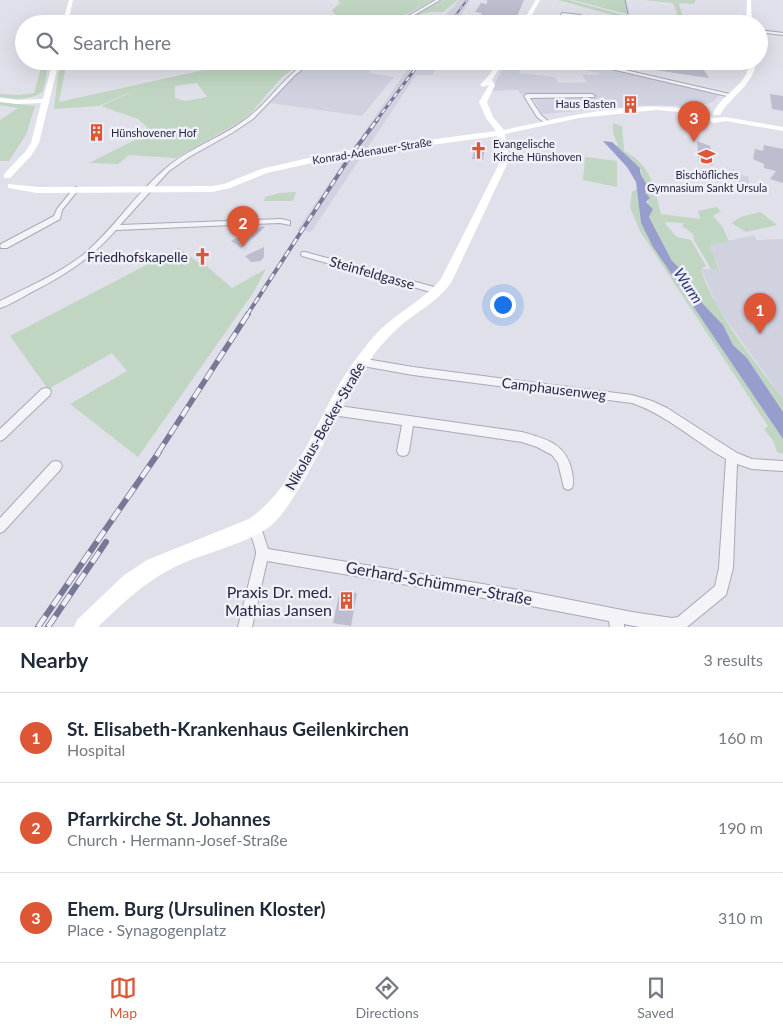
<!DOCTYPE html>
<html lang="en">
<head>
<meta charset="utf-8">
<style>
  :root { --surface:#fff; --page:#f6f6f7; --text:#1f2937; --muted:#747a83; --line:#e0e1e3; --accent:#dd5737 }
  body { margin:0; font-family:Lato,sans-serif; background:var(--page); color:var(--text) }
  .you { position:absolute; left:502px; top:304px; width:18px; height:18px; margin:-12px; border:4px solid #fff; border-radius:50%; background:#1a73e8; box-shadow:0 0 0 8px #1a73e833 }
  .badge { display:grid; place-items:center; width:32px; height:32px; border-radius:50%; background:var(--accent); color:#fff; font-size:16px; font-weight:700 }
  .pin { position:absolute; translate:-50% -41px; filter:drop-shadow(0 1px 2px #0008) }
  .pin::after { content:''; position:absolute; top:26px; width:18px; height:15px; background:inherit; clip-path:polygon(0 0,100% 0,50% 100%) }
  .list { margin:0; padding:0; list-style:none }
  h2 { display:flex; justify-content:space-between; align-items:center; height:65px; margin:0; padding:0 20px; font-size:21px }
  h2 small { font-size:16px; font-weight:400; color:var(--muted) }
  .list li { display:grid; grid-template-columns:32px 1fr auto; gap:15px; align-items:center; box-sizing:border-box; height:90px; padding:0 20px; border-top:1px solid var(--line) }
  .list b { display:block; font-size:19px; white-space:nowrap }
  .list p { margin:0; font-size:16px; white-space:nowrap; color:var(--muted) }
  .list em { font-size:16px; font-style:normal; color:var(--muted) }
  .icon { flex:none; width:28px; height:28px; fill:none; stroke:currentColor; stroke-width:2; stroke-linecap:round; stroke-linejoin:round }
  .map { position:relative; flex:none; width:783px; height:627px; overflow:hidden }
  .search { position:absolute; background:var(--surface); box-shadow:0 5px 20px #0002; left:15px; right:15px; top:15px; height:55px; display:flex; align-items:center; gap:12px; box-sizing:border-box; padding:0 18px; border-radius:28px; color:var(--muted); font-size:19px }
  .sheet { height:335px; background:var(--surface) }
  nav { display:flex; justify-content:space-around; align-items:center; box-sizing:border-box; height:70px; border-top:1px solid var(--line); background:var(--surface); font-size:14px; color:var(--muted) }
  nav a { display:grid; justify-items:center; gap:2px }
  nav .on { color:var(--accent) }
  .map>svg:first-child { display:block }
  .built { fill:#d1d2e0 }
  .green { fill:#c0d5c2; fill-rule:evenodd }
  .water { fill:#979ece }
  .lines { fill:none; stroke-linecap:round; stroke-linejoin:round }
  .stream { stroke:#979ece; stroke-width:1 }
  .building { fill:#bcbdce }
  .street-casing { stroke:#a8a8b8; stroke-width:2 }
  .street { fill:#f3f3f8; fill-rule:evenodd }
  .secondary { fill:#fff; fill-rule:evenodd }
  .rail-far4-casing { stroke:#777896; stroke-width:2 }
  .rail-far3-casing { stroke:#777896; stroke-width:3 }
  .rail-far2-casing { stroke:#777896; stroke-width:4 }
  .rail-far1-casing { stroke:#777896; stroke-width:5.5 }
  .rail-casing { stroke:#777896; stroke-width:6 }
  .rail-far4 { stroke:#eff0f7; stroke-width:1; stroke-dasharray:4.5; stroke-linecap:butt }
  .rail-far3 { stroke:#eff0f7; stroke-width:2; stroke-dasharray:5; stroke-linecap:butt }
  .rail-far2 { stroke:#eff0f7; stroke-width:2.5; stroke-dasharray:7; stroke-linecap:butt }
  .rail-far1 { stroke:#eff0f7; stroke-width:4; stroke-dasharray:11; stroke-linecap:butt }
  .rail { stroke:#eff0f7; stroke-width:4.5; stroke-dasharray:13; stroke-linecap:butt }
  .labels { text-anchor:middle; stroke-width:5; stroke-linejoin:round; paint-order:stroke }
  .far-poi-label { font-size:11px; fill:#262744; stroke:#eff0f7; text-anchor:start }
  .far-street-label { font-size:11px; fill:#262744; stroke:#eff0f7 }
  .poi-label { font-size:14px; fill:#262744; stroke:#eff0f7; text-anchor:end }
  .street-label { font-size:14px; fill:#262744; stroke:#eff0f7 }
  .water-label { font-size:15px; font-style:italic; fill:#2c347c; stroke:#eff0f7 }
  .near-street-label { font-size:16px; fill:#262744; stroke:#eff0f7 }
  .near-poi-label { font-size:16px; fill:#262744; stroke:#eff0f7; text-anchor:end }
</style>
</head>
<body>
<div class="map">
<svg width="783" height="627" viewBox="0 0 783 627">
  <rect width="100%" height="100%" fill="#e0e0ea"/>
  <path class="built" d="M459,0h11l-14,24h-18z
    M315,61h83l-5,6 -17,-2 -7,8 25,4 -32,39 -92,-13 19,-24z
    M413,61h30l-11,14h-16l-105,157 -14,-2z
    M508,61h16l-5,12 35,4 5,6 28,-1 -5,-7h16l2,-2 -28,-5 2,-6 146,32 -7,8 -16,4 -71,-1 2,2 -86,7 -11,-20h-10l-3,-4 -28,1z
    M709,169l22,3 -2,-3 10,1 2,5 7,1 2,9 -15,-3 1,-2 -6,-2 -19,-3z
    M754,235l3,5 26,-1v160l-65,-91 -17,-39h18l-9,-24z"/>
  <path class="green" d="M338,0h95l-44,24h-70l18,-7 -5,-7 8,-7z
    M442,0h16l-15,12c-14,-1 -25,0 -35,12h-8z
    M558,0h11l87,24 7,-3 6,3h-15l-20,-6 17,6h-5z
    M573,0h53l3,14h-2z
    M643,0h53l-2,4 -15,-1 3,12 5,9h-6l-8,-21z
    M43,61h6l-6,30c-11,10 -29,8 -43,6v-3l19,1 15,-2z
    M63,61h4l-8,41 185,-41h60l-22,16 -31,36 -10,8 -65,37 -47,-3 -11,9 -29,-1 52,-26 6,-10 -9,-8 -37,-13 40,-18 -43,18 -44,3 4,-35zM197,83l10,14 -22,4 -10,-3v-12l-12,-3 13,3z
    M0,102l35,4 -9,29 -17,26h-9v-41l18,-12 -18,-3z
    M613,123l9,3 2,25c27,14 30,35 37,63l39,5 -2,-8 18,-4 5,4 -8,5 9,10 7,15 -19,4 9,25 -8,-1 -17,-29 -1,-6 -11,-8 2,-3 -18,-1v3l11,12 14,3 15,26 -5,3c12,42 56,95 82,130v13l-36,-54 -14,-13 -10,-20 -20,-21 -12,-23 -19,-20 -23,-44 4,-8 -6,-6 3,-5 -5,-6 1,-2 -6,-22 -25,-22 3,-1 -5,-12z
    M585,157l32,4v26l-34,-7z
    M637,189l4,34 14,27 128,189v15l-6,-2 -3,-10 -10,-13 4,-3 -128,-195 -10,-24 2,-15z
    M296,192l-3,9h-29l1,-4 15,-4z
    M760,212l17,13 -31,7 -15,-9 10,-6z
    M179,248l20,15 3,-1 30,26 34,-19 -13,24 -115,164 -68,-53 57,-33 -15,-18 -64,36 -38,-53z"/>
  <path class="water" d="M603,141l9,1 28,26c-1,8 7,13 8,21l-3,3 5,6 -4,4 7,7 -4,8 23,44 15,14 16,29 20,21 10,20 14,13 36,54v27l-130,-192 -12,-24 -5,-41 -9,-15z"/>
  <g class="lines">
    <path class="stream" d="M625,0l3,14"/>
  </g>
  <path class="building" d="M487,0h37l-7,16h-4l-4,8h-34l7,-11 -7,-1 6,-9 6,1z
    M657,61h41l11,17 -54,-8z
    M770,94l13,2v15l-11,-2z
    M697,141l13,5 3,19 -14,-2z
    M475,145l10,1 -2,14 -11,-1z
    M764,145l19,4v34l-13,-4 6,-8 -12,-3v-4l-11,-5 2,-10 8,2z
    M262,226l3,1 -24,21 -10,-7z
    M264,247v10l-3,4 -10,1 -6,-6z
    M340,590l17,3 -6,33 -18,-3z"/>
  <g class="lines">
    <defs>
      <path id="street" d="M436,0h4l-41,24h-5z
        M562,13l19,2 1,2 15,3 -2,1 -14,-2 -2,5h-4l4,-7 -18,-2z
        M759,30l24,3v2l-24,-3z
        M308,61h5l-18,14 -42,44 -21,14 -43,24 -20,14 -49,54 161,-6 9,2v4l-10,-2 -164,7c-27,30 -52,46 -88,64 -9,5 -18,11 -28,14v-7c28,-14 58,-27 83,-46 31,-26 52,-61 83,-87 26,-22 58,-31 84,-52 21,-17 35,-40 58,-55z
        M577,61h9l148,34 -3,2z
        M592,94l3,2 -1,1 -64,1 11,17 8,7 -3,2 -9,-7 -13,-21 3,-2z
        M76,187l3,2 -17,21 -2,9 -53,29h-6l-1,-2 1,-2 53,-28 3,-7 17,-21z
        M302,252h3l133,36 4,3 -4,3 -136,-38 -1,-2z
        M360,358l53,9 219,28 20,6 15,7 70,45 15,6 31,2v10l-31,-2 -15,-5 -4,104 -7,27 -39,32h-48l-15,-3v3h-14l-1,-6 -78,-15 -264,-45 -15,66h-14l18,-73c0,-11 -10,-23 -5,-33l4,-2 4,2 9,28 263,43 101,20 40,6 6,-1 37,-31 4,-18 7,-109c-32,-18 -59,-44 -94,-56l-219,-28 -56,-10 -2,-3 2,-3z
        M46,388l4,1 1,3 -1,3 -46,44 -4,2v-12l42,-40z
        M332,405l190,27c25,7 45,12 50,40 1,6 2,11 0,16l-4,2 -4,-2 -6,-25 -6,-8 -15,-8 -15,-5 -109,-16 -4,25 -2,4 -4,1 -4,-1 -2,-4 5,-26 -70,-10 -4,-2 -1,-3 1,-3z
        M56,461l4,1 2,4 -2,4 -56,61 -4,2v-15l52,-56z"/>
    </defs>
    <use href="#street" class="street-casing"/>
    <use href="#street" class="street"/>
    <path class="secondary" d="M69,0h4l-5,24h-6z
      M536,0h4l-13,24h-6z
      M747,0h4l1,24h-6z
      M53,61h6l-20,82 -8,13 -21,22h-6v-4l21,-22 6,-9 10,-40 -24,1 -17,-2v-4l17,2 26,-1z
      M498,61h6l-12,19 3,5 -8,17 6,15 11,13c56,-12 159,-39 210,-12l11,-1 58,10v4l-57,-10 -12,2 -24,-10 -33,-3 -78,8 -74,16 4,26 -57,121c-14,22 -39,32 -57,50 -8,8 -18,18 -24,28 -27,37 -43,80 -66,119 -9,15 -18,31 -30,44 -22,21 -69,30 -96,43 -33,15 -56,38 -81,62h-24l3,-7 46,-44 24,-16 102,-41c54,-37 72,-120 114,-169 7,-10 16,-20 26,-28 17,-14 38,-26 52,-43l60,-119 -4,-24 -167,23 -63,14 -37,15 -18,4 -174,1 -30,-5v-4l30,3 174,-1 12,-2 37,-15 69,-16 166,-22 -10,-13 -7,-16 10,-17 -6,2 -3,-2 10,-11z
      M750,61h6c-2,25 -25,34 -36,54h-6l-1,-2c11,-22 34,-26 37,-52z"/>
    <defs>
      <path id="rail-far4" d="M449,24l18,-24"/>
      <path id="rail-far3" d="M376,121l45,-60"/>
      <path id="rail-far2" d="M247,315l106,-163 24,-32"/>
      <path id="rail-far1" d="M158,453l90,-139"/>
      <path id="rail" d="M38,627l121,-175
        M48,627l58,-85"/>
    </defs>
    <use href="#rail-far4" class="rail-far4-casing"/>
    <use href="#rail-far3" class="rail-far3-casing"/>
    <use href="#rail-far2" class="rail-far2-casing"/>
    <use href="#rail-far1" class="rail-far1-casing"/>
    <use href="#rail" class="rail-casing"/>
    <use href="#rail-far4" class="rail-far4"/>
    <use href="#rail-far3" class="rail-far3"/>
    <use href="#rail-far2" class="rail-far2"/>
    <use href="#rail-far1" class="rail-far1"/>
    <use href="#rail" class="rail"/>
  </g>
  <defs>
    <symbol id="building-bare" viewBox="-9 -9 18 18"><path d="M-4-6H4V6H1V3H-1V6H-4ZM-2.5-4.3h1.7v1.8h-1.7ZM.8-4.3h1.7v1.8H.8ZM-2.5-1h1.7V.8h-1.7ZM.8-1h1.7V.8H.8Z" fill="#dd5737" stroke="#eff0f7" stroke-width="2.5" paint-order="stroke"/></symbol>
    <symbol id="church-bare" viewBox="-9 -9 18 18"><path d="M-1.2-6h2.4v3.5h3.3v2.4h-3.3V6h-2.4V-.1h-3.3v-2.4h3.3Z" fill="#dd5737" stroke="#eff0f7" stroke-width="2.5" paint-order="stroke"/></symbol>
    <symbol id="school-bare" viewBox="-9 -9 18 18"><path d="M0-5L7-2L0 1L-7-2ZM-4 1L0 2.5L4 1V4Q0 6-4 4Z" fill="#dd5737" stroke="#eff0f7" stroke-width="2.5" paint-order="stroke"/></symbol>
  </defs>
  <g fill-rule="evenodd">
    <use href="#building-bare" x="618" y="92" width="25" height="25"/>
    <use href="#building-bare" x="84" y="120" width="25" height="25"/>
    <use href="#church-bare" x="466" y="138" width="25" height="25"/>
    <use href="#school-bare" x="694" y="144" width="25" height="25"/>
    <use href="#church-bare" x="190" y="244" width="25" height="25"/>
    <use href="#building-bare" x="334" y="588" width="25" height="25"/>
  </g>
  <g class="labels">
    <g class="far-poi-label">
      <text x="616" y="108" text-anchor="end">Haus Basten</text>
      <text x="111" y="137">Hünshovener Hof</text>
      <text x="493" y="148">Evangelische<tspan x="493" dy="13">Kirche Hünshoven</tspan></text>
      <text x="707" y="179" text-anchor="middle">Bischöfliches<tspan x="707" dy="13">Gymnasium Sankt Ursula</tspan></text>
    </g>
    <g class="far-street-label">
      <text transform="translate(372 151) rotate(-9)" y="4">Konrad-Adenauer-Straße</text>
    </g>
    <g class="poi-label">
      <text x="188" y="262">Friedhofskapelle</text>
    </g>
    <g class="street-label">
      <text transform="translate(372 273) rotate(16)" y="5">Steinfeldgasse</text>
      <text transform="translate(554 389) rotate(7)" y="5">Camphausenweg</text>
      <text transform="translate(325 426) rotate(-60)" y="5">Nikolaus-Becker-Straße</text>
    </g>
    <g class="water-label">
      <text transform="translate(688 286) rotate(56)" y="5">Wurm</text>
    </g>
    <g class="near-street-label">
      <text transform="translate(439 583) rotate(10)" y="6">Gerhard-Schümmer-Straße</text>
    </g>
    <g class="near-poi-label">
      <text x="332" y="598">Praxis Dr. med.<tspan x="332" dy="18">Mathias Jansen</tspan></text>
    </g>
  </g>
</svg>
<div class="you"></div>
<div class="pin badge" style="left:760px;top:334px">1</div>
<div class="pin badge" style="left:243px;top:247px">2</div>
<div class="pin badge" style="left:694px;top:142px">3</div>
<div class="search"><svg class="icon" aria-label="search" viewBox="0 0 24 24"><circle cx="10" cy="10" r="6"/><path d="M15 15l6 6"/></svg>Search here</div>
</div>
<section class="sheet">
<h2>Nearby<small>3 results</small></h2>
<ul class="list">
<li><span class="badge">1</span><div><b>St. Elisabeth-Krankenhaus Geilenkirchen</b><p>Hospital</p></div><em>160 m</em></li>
<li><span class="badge">2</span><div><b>Pfarrkirche St. Johannes</b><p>Church · Hermann-Josef-Straße</p></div><em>190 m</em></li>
<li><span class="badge">3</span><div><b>Ehem. Burg (Ursulinen Kloster)</b><p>Place · Synagogenplatz</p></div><em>310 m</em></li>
</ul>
</section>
<nav>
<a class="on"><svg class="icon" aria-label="map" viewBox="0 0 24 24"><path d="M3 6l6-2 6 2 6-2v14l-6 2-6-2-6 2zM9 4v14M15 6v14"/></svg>Map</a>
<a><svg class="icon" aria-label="directions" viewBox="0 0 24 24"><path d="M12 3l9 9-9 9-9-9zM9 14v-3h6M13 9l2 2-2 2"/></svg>Directions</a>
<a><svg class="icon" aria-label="saved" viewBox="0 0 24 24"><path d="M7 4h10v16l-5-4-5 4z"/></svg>Saved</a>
</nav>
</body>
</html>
